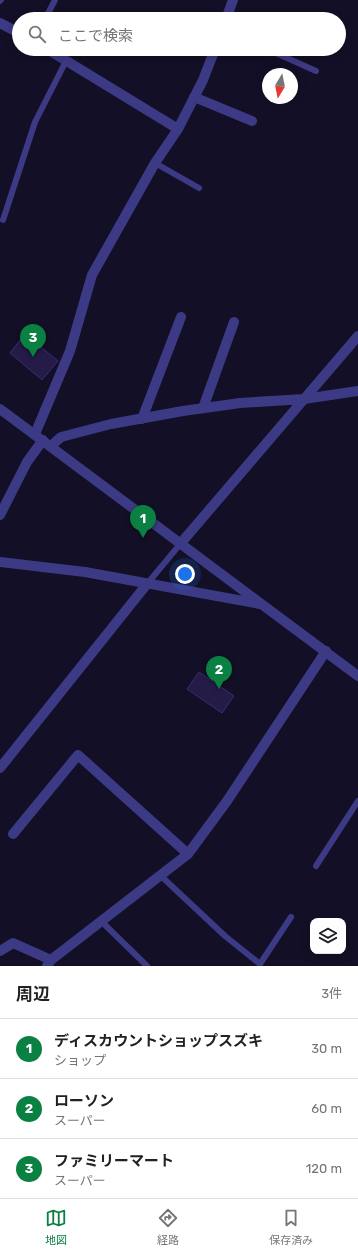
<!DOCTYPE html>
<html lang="ja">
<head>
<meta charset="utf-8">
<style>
  :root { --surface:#fff; --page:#f6f6f6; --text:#202124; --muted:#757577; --line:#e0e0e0; --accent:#0b8043 }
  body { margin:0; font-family:Rubik,"Noto Sans JP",sans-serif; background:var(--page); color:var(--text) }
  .controls { position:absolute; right:12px; bottom:12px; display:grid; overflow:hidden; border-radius:8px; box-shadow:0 2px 10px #0003 }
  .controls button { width:36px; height:36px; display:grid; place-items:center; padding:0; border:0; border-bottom:1px solid var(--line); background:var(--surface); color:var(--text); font:20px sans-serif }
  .compass { position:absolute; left:262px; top:68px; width:36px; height:36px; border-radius:50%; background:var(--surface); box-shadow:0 2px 10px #0003; rotate:190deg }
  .you { position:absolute; left:185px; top:574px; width:14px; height:14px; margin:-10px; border:3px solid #fff; border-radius:50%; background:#1a73e8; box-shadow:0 0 0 6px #1a73e833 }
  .badge { display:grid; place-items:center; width:26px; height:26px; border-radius:50%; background:var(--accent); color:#fff; font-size:13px; font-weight:700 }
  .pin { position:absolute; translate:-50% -33px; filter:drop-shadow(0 1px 2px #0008) }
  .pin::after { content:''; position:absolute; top:21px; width:14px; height:12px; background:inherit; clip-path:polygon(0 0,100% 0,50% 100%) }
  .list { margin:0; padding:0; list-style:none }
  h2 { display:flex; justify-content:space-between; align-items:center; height:52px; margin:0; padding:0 16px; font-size:17px }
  h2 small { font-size:13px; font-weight:400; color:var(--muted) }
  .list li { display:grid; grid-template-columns:26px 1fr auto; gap:12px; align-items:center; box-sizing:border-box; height:60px; padding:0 16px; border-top:1px solid var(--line) }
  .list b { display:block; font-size:15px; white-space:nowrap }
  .list p { margin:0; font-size:13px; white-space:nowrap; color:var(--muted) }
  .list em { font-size:13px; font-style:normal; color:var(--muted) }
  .icon { flex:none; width:22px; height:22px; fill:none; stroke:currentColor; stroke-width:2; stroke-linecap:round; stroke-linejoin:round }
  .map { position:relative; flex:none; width:358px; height:966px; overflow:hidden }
  .search { position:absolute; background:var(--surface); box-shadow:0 2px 10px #0003; left:12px; right:12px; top:12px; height:44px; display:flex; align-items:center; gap:10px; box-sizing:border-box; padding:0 14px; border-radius:22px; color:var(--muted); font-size:15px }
  .sheet { height:232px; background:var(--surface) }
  nav { display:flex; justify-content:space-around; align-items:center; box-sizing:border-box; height:56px; border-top:1px solid var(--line); background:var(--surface); font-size:11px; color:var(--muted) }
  nav a { display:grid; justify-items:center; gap:2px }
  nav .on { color:var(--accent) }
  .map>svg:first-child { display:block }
  .building { fill:#241b47; stroke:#3b2d73 }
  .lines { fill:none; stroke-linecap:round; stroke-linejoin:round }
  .service { stroke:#3d3a85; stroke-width:6 }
  .minor { stroke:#3d3a85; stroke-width:10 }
  .tertiary { stroke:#3d3a85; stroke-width:10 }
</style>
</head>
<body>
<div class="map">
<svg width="358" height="966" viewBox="0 0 358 966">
  <rect width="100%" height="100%" fill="#130f26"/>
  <path class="building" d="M25,334l33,27 -16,19 -32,-27z
    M199,672l35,24 -12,17 -35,-24z"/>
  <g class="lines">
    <path class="service" d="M0,1l1,-1
      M45,19l10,-19
      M267,49l49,22
      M155,163l44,25
      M3,220l32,-98 31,-61
      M147,584l34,-41
      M316,866l42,-65
      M161,876l64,60 35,28 31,-47
      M102,922l45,44"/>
    <path class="minor" d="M226,19l7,-19
      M0,23l19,10
      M47,49l131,80
      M194,97l58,24
      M203,408l31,-86
      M142,419l39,-102
      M35,434l35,-83 22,-76 63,-112 23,-34 25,-49 12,-31
      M51,446l10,-9 50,-13 72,-13 57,-8 64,-4 54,-8
      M0,515l27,-53 16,-22
      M181,543l177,-207
      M0,562l85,10 175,32
      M0,768l147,-184
      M13,834l65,-79 110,99
      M0,951l13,-8 38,17
      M47,966l4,-6 137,-106 39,-53 99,-150"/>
    <path class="tertiary" d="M0,409l358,267"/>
  </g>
</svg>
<div class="controls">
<button><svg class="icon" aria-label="layers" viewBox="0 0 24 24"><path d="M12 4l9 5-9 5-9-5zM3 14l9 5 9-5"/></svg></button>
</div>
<svg class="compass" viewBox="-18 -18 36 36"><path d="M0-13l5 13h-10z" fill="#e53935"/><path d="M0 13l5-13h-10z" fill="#757577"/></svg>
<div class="you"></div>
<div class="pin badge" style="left:143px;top:538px">1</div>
<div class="pin badge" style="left:219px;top:689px">2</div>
<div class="pin badge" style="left:33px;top:357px">3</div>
<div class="search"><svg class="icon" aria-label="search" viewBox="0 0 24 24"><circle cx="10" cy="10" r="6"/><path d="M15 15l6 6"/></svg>ここで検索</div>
</div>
<section class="sheet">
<h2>周辺<small>3件</small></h2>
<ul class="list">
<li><span class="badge">1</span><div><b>ディスカウントショップスズキ</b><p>ショップ</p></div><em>30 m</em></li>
<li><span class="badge">2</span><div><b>ローソン</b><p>スーパー</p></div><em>60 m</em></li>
<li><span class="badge">3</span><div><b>ファミリーマート</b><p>スーパー</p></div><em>120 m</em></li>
</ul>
</section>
<nav>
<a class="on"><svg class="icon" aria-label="map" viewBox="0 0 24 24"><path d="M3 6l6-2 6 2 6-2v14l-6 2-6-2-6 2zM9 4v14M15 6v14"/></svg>地図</a>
<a><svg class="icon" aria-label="directions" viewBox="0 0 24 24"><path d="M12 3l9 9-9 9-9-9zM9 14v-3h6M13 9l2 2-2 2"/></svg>経路</a>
<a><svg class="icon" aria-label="saved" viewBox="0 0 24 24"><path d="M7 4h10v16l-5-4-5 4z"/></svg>保存済み</a>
</nav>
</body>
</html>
